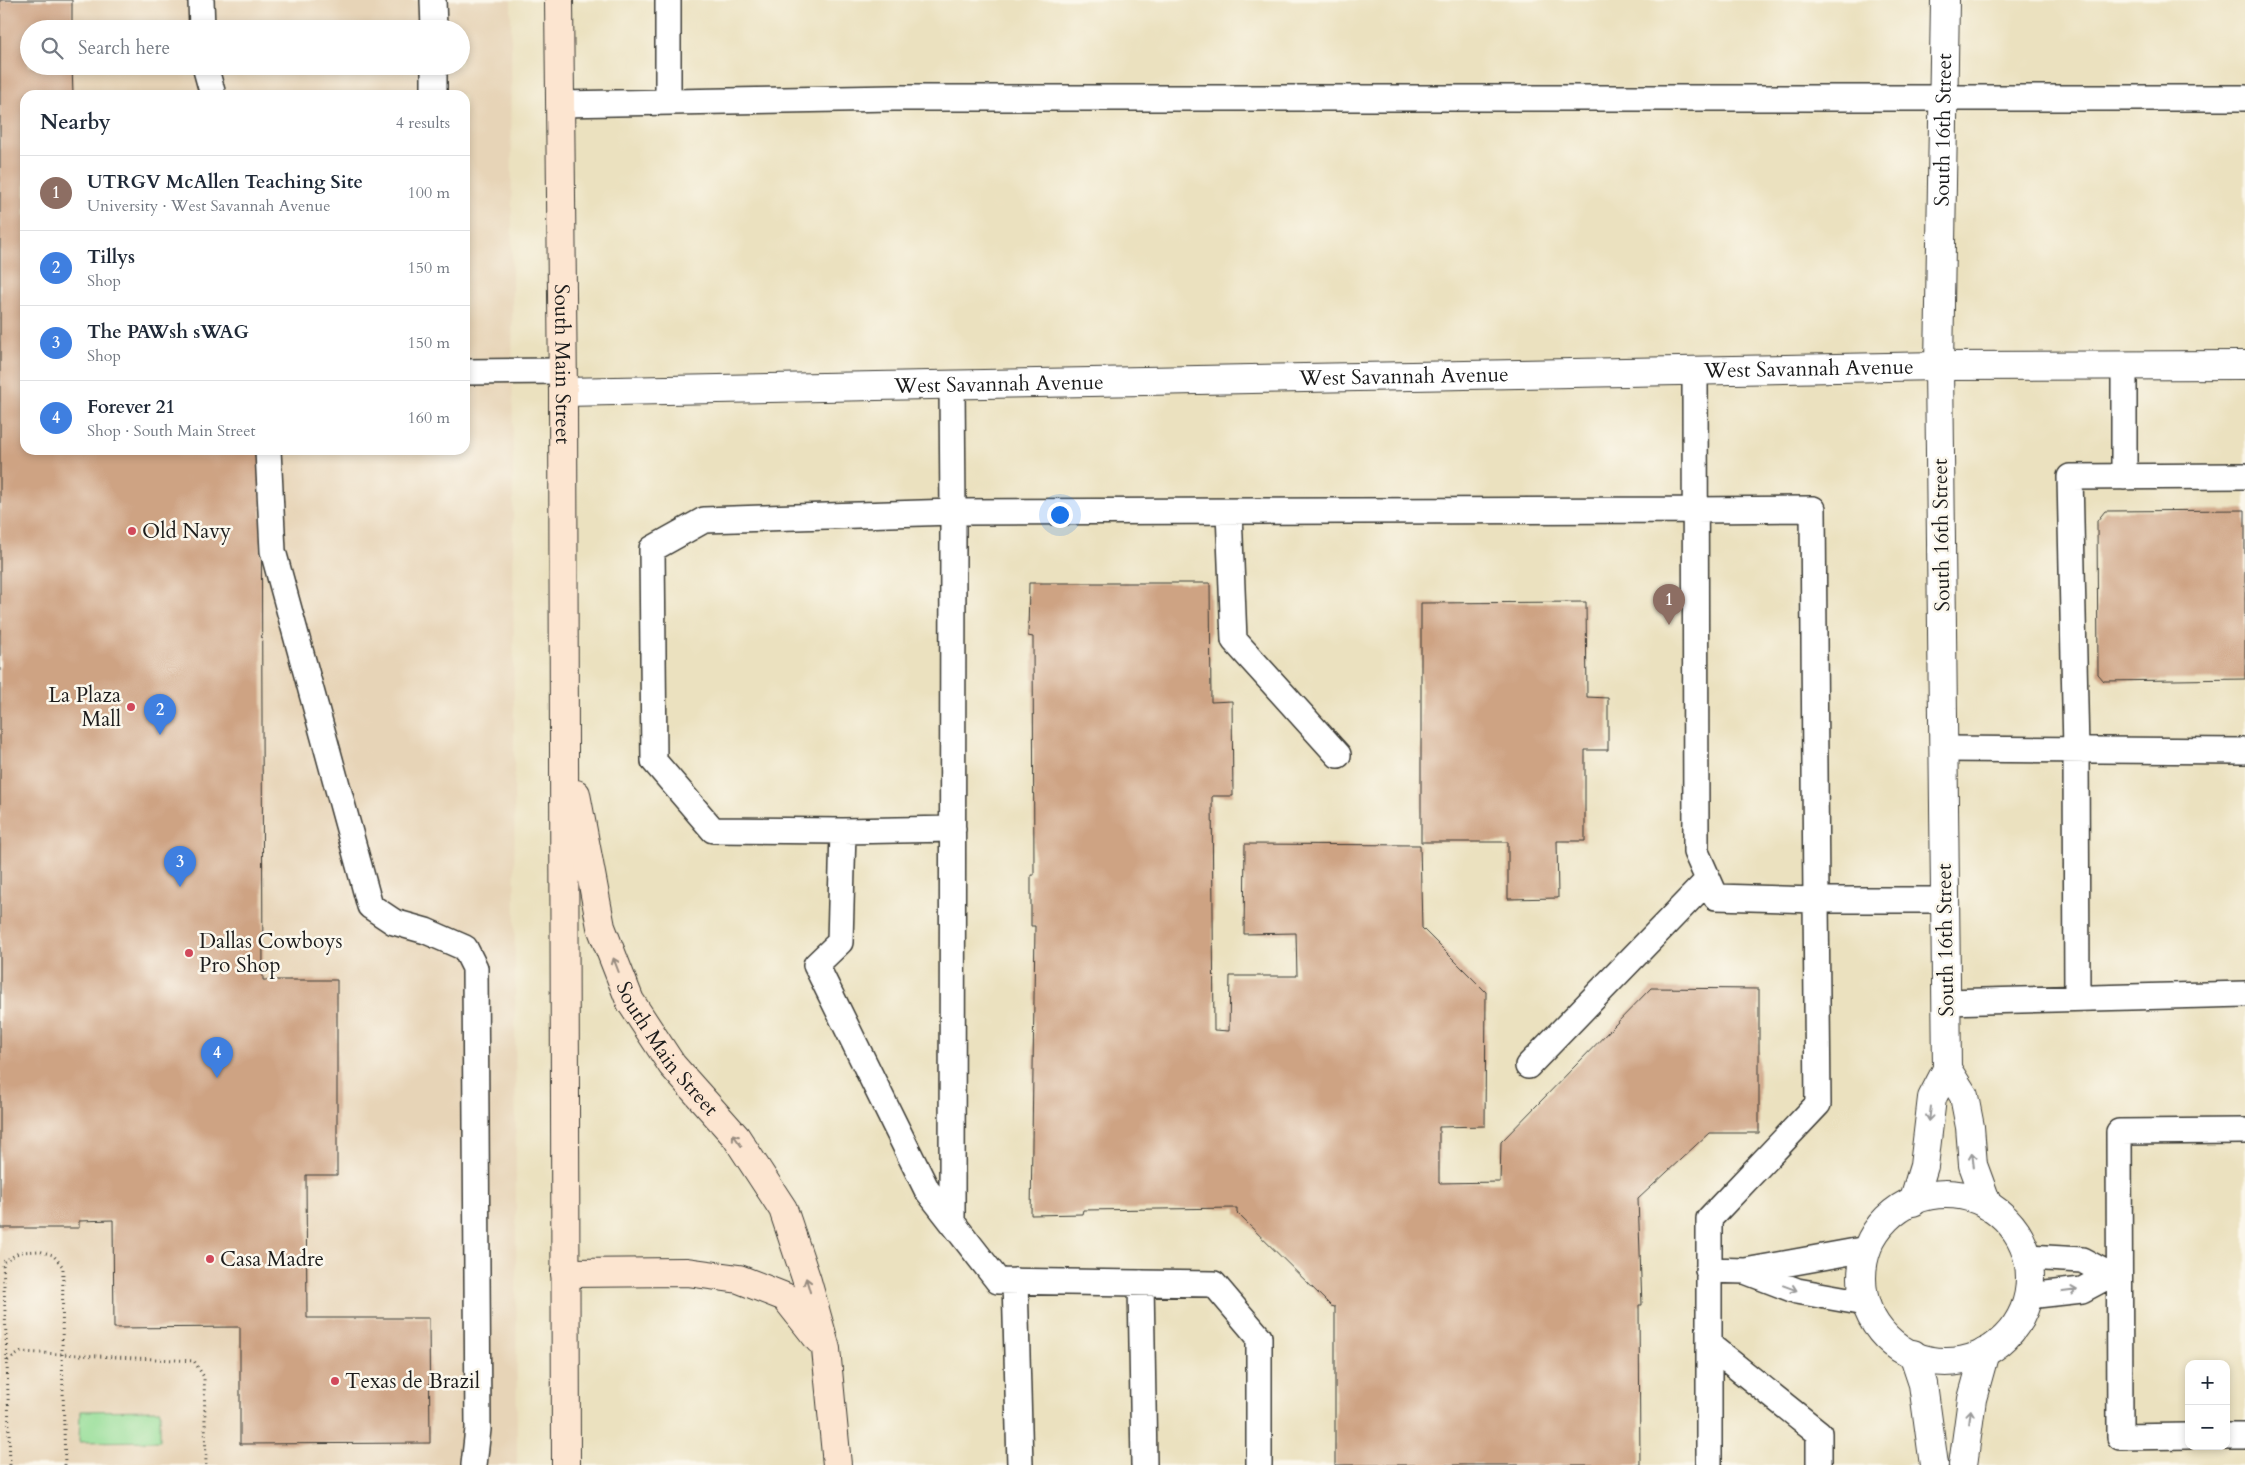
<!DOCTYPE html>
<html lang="en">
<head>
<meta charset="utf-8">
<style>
  :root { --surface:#fff; --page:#f2f2f3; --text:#1f2937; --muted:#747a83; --line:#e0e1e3; --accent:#0f766e }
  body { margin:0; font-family:Cardo,serif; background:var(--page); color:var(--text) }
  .controls { position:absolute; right:15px; bottom:15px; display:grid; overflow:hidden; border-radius:10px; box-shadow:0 2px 8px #0003 }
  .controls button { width:45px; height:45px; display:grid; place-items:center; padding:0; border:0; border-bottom:1px solid var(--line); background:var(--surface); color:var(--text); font:25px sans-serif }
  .you { position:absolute; left:1059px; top:514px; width:18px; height:18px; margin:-12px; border:4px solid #fff; border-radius:50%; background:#1a73e8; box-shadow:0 0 0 8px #1a73e833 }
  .badge { display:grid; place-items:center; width:32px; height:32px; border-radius:50%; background:var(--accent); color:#fff; font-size:16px; font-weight:700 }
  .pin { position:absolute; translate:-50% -41px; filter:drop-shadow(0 1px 2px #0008) }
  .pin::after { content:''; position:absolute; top:26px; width:18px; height:15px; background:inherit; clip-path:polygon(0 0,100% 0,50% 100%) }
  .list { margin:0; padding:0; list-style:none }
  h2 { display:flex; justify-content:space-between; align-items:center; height:65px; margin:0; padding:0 20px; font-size:21px }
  h2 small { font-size:16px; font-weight:400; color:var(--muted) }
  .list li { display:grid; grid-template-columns:32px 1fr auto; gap:15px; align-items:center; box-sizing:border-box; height:75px; padding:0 20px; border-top:1px solid var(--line) }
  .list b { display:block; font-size:19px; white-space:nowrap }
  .list p { margin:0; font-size:16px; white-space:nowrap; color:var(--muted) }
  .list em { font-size:16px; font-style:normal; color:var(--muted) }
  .icon { flex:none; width:28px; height:28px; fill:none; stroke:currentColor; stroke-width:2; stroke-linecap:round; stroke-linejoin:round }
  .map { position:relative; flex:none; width:2245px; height:1465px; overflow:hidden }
  .search { position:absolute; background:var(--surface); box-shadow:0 2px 8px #0003; left:20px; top:20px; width:450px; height:55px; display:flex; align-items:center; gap:12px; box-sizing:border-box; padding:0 18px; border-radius:28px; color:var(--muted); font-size:19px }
  .panel { position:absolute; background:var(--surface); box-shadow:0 2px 8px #0003; left:20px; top:90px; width:450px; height:365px; border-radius:15px }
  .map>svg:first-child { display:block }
  .built { fill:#e7d4b7; fill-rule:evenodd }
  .green { fill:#96de98; stroke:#597d5a }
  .building { fill:#cea383 }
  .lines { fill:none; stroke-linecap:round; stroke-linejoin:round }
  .lane-casing { stroke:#3b3a34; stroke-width:28 }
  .street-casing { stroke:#3b3a34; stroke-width:30 }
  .secondary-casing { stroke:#3b3a34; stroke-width:30 }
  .path { stroke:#3b3a34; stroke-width:3; stroke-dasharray:1 4; stroke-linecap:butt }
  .lane { stroke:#fff; stroke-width:25 }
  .street { stroke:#fff; stroke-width:28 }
  .secondary { stroke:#fce5d0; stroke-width:28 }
  .oneway { stroke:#978b7f }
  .oneway2 { stroke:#999 }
  .poi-dot { fill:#d1495b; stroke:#fbf7ec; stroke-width:2 }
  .labels { text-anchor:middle; stroke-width:5; stroke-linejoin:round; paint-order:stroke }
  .street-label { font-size:21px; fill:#1c1c1c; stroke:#fbf7ec }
  .poi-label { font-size:21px; fill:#1c1c1c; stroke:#fbf7ec; text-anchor:start }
</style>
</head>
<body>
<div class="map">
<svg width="2245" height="1465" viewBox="0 0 2245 1465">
  <rect width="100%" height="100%" fill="#fbf7ec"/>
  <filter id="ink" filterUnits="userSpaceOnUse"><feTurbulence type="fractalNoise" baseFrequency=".02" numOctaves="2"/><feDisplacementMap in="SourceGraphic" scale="10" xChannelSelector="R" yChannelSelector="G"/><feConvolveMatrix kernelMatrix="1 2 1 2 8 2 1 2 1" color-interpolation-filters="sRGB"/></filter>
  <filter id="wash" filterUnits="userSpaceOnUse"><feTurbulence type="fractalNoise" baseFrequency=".0096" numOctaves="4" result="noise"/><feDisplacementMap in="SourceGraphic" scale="20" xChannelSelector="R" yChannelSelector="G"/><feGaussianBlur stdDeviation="1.12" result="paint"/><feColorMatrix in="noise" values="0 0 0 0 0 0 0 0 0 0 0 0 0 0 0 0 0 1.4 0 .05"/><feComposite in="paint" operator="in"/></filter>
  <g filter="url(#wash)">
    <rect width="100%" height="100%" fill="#ebe1bf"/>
    <path class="built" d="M0,0h511l6,1465h-517zM29,29h432v37h-432zM25,95h440v355h-440z"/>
    <path class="green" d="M160,1410v31l-81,1 1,-31z"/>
    <g id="blocks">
      <path class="building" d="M0,0h72v29h-43v37h43l1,29h-48v355h236l2,530h74v195h-31l1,143h122l1,125 -190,1v-117l-126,1 -1,-108 -34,1v7h-79z
        M2245,510v169l-141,2 -6,-7 -1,-153 8,-10z
        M1029,583h181l1,119 21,-1 1,95h-21l2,234 15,1 1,-55h67l-1,-43 -52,1 1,-90 175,1 2,83 64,64 -1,134 -46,1v56l61,-1 1,-40 150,-154 108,1v144h-50l-71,66 4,106h-3l1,160h-305v-158l-4,-1 -94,-93v-5l-154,2 -1,4 -51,1 4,-289h-4v-51h3l-1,-238 -5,-1z
        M1586,602l1,95 21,1v52h-23v91h-28l1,57 -50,1v-57h-87v-239z"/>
    </g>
  </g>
  <g filter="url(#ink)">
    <use href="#blocks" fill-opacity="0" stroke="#3b3a34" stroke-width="1"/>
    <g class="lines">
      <defs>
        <path id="lane" d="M201,0l1,29
          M433,0l1,29
          M668,0v101
          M205,66l8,29
          M434,66v29
          M560,104l334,-6h1351
          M2124,365v112
          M465,372l98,-1
          M952,386l1,126 -249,8 -52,29 2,212 59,69 130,1 -3,111 -24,23 111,225 71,91 216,3 45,53v128
          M268,450l5,101 97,355 24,16 32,9 39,17 10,20 3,461 -4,36
          M1229,512l5,128 104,115
          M1943,749l302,2
          M843,831l110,-2
          M2077,998l-1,-248 -6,-273 175,-1
          M1946,1002l299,-8
          M1528,1066l180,-186
          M952,1222l1,-710 742,-2 118,-1 3,391 -100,-3 -20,-45 -1,-482
          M2028,1257l54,3 28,15
          M1708,1270l37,1 122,-22
          M1745,1271l52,20 68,12
          M1015,1281l5,184
          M1141,1283l3,182
          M2028,1296l54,-6 28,-15h9
          M1709,1345l110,88v32
          M2189,1436l-69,1 -1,-305 126,-1
          M2226,1436h19
          M1709,1465v-246l109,-115 -2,-204h128"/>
        <g id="street">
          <path id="s1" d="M563,392l1376,-26 306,-1"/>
          <path d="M1947,1069l17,27 6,31 3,38 15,41"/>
          <circle cx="1946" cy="1278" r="84"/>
          <path id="s2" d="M1913,1202l11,-36 8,-68 15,-29 -8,-703 6,-366"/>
          <path d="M1913,1354l10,30 11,81"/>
          <path d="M1963,1465l9,-66 13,-47"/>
        </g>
        <g id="secondary">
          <path id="s3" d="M559,0l4,392 3,1073"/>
          <path id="s4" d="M576,794l25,133 29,74 42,64 64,72 47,72 24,72 19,68 11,116"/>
          <path d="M565,1273l122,-1 52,7 46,18 34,43"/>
        </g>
      </defs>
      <use href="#lane" class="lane-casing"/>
      <use href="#street" class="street-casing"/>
      <use href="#secondary" class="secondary-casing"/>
      <path class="path" d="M7,1361l-4,-99 17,-10 19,-1 14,4 10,12 -1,87 3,111
        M10,1465l-3,-104 14,-9 173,9 10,16 2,88"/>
      <use href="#lane" class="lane"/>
      <use href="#street" class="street"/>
      <use href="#secondary" class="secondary"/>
    </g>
    <defs><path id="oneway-shaft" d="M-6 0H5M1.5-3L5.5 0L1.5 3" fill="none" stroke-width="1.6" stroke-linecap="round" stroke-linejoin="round" transform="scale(1.25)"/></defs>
    <g class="oneway">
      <use href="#oneway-shaft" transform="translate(616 965) rotate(-111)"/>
      <use href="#oneway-shaft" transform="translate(737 1140) rotate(-126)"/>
      <use href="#oneway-shaft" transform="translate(808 1285) rotate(-106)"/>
    </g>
    <g class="oneway2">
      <use href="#oneway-shaft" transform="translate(1930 1114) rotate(97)"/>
      <use href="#oneway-shaft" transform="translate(1973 1160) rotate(-97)"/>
      <use href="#oneway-shaft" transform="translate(1790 1288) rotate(20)"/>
      <use href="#oneway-shaft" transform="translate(2070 1291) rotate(-7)"/>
      <use href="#oneway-shaft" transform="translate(1970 1417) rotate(-83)"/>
    </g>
  </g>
  <g class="poi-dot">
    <circle cx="132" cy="531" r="5"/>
    <circle cx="131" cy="707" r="5"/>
    <circle cx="189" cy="953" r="5"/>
    <circle cx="210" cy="1259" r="5"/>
    <circle cx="335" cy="1381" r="5"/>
  </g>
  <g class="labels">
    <g class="street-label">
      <text dy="7" stroke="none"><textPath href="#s2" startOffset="1078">South 16th Street</textPath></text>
      <text dy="7" stroke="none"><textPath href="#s3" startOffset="364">South Main Street</textPath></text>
      <text dy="7" stroke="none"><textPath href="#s1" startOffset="1246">West Savannah Avenue</textPath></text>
      <text dy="7" stroke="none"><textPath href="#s1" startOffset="841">West Savannah Avenue</textPath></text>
      <text dy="7" stroke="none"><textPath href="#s1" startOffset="436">West Savannah Avenue</textPath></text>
      <text transform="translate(1941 535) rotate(-91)" y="7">South 16th Street</text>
      <text transform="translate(1945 940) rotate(-91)" y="7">South 16th Street</text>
      <text dy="7" stroke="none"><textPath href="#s4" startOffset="275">South Main Street</textPath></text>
    </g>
    <g class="poi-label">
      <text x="142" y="538">Old Navy</text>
      <text x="121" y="702" text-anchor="end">La Plaza<tspan x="121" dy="24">Mall</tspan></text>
      <text x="199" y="948">Dallas Cowboys<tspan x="199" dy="24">Pro Shop</tspan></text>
      <text x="220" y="1266">Casa Madre</text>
      <text x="345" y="1388">Texas de Brazil</text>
    </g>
  </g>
</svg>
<div class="controls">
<button>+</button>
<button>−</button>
</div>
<div class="you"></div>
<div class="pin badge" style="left:1669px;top:625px;background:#8d6e63">1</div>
<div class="pin badge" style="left:160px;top:735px;background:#3f7fe0">2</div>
<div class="pin badge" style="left:180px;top:887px;background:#3f7fe0">3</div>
<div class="pin badge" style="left:217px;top:1078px;background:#3f7fe0">4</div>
<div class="search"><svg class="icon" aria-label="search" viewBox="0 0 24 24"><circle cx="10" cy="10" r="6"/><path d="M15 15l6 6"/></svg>Search here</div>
<section class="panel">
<h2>Nearby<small>4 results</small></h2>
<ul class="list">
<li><span class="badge" style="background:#8d6e63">1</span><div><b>UTRGV McAllen Teaching Site</b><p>University · West Savannah Avenue</p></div><em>100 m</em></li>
<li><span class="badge" style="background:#3f7fe0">2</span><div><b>Tillys</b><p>Shop</p></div><em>150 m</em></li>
<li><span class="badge" style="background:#3f7fe0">3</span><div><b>The PAWsh sWAG</b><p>Shop</p></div><em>150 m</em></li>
<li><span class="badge" style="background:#3f7fe0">4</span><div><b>Forever 21</b><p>Shop · South Main Street</p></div><em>160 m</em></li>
</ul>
</section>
</div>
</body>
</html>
